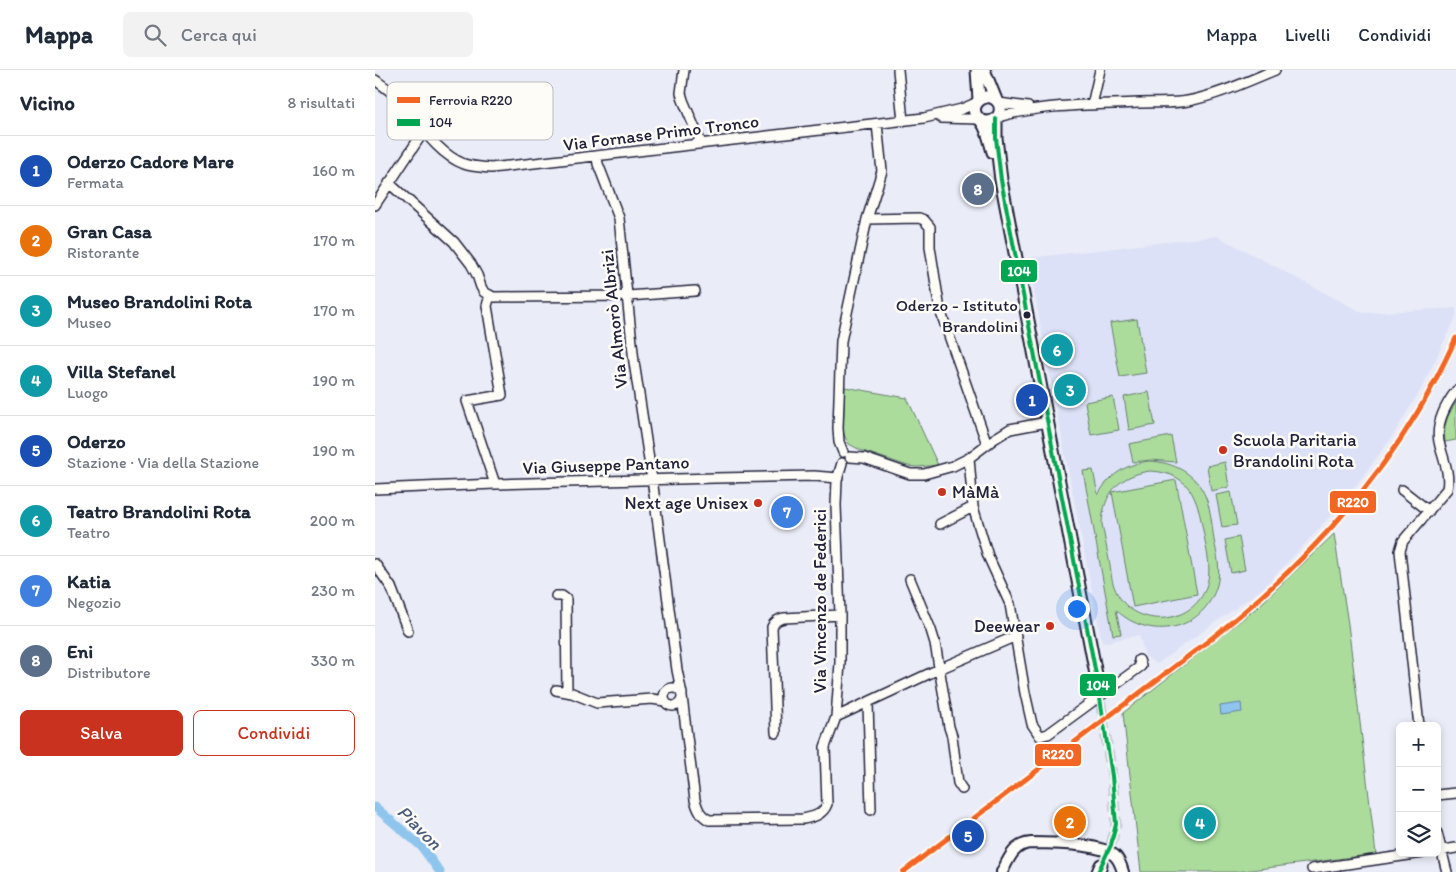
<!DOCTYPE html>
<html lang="it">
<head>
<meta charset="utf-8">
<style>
  :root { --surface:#fff; --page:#f2f2f3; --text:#1f2937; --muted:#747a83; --line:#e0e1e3; --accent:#c8321e }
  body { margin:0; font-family:Itim,sans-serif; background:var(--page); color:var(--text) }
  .controls { position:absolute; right:15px; bottom:15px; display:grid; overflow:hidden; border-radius:8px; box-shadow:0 2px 8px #0003 }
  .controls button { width:45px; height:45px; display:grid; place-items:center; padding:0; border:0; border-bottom:1px solid var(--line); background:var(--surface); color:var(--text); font:25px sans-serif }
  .you { position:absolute; left:701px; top:538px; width:18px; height:18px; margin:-12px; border:4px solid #fff; border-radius:50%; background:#1a73e8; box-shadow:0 0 0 8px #1a73e833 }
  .badge { display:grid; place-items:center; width:32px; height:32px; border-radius:50%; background:var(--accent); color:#fff; font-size:16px; font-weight:700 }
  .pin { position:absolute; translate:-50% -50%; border:2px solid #fff; box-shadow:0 1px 5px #0006 }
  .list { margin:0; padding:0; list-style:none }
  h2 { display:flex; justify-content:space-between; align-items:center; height:65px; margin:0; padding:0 20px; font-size:21px }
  h2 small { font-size:16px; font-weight:400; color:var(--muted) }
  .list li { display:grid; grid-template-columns:32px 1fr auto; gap:15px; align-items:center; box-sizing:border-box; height:70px; padding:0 20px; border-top:1px solid var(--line) }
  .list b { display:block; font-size:19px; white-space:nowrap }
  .list p { margin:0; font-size:16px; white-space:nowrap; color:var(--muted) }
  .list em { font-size:16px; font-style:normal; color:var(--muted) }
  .actions { display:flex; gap:10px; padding:15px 20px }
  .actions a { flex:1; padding:11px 0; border:1px solid var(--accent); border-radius:8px; text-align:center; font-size:18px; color:var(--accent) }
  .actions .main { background:var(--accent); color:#fff }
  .icon { flex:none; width:28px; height:28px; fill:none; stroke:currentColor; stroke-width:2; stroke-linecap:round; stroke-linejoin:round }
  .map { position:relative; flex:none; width:1081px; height:802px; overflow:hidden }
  header { display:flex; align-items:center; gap:30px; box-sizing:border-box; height:70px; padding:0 25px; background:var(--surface); border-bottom:1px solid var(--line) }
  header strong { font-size:24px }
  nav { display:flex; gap:28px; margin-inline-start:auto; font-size:18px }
  .search { width:350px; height:45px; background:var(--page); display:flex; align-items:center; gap:12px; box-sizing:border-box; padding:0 18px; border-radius:8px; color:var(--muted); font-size:19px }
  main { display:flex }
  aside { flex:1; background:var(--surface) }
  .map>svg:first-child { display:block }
  .built { fill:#dce1f7 }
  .green { fill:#abdc9c; stroke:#667f6c; fill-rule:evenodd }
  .water { fill:#8fc5ed; stroke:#6384a6 }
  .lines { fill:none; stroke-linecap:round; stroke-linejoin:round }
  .canal { stroke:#8fc5ed; stroke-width:9 }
  .secondary-tunnel { stroke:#c2c4d1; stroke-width:11; stroke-dasharray:11 5.5; stroke-linecap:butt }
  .minor-casing { stroke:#22223b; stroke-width:12 }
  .tertiary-casing { stroke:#22223b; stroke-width:14 }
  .secondary-casing { stroke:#22223b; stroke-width:15 }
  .minor { stroke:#fdfcf7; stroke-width:9 }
  .tertiary { stroke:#fdfcf7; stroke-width:10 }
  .secondary { stroke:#fdfcf7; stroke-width:11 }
  .bus-1-casing { stroke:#fdfcf7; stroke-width:8 }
  .bus-1 { stroke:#00a651; stroke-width:4 }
  .rail-1-casing { stroke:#fdfcf7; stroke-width:9 }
  .rail-1 { stroke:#f26522; stroke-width:5 }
  .bus-dot { fill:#22223b; stroke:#fdfcf7; stroke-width:2 }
  .poi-dot { fill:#c8321e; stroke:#fdfcf7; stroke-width:2 }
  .labels { text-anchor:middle; stroke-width:5; stroke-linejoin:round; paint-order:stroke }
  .bus-label { font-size:17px; fill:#22223b; stroke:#fdfcf7; text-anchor:end }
  .street-label { font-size:18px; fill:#22223b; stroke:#fdfcf7 }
  .poi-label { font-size:18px; fill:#22223b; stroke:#fdfcf7; text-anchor:start }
  .water-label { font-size:19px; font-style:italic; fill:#485b79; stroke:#fdfcf7 }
  .key { fill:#fdfcf7; stroke:#bbbbbf; stroke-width:1 }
  .key-label { font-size:14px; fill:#22223b }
  .line-badge { stroke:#fdfcf7; stroke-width:2 }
  .badge-label { font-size:14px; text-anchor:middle; font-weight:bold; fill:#fff }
</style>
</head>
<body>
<header>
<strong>Mappa</strong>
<div class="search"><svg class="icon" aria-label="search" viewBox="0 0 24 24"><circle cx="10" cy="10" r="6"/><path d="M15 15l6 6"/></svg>Cerca qui</div>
<nav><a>Mappa</a><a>Livelli</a><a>Condividi</a></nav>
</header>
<main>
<aside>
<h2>Vicino<small>8 risultati</small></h2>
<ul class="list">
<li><span class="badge" style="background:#1a4fb4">1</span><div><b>Oderzo Cadore Mare</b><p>Fermata</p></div><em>160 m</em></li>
<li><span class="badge" style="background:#e8710a">2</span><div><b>Gran Casa</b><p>Ristorante</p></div><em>170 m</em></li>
<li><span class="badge" style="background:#0f9aa8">3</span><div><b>Museo Brandolini Rota</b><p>Museo</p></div><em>170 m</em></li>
<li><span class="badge" style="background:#0f9aa8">4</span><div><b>Villa Stefanel</b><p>Luogo</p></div><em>190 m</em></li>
<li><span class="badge" style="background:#1a4fb4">5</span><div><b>Oderzo</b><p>Stazione · Via della Stazione</p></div><em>190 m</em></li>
<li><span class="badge" style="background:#0f9aa8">6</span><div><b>Teatro Brandolini Rota</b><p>Teatro</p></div><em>200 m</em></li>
<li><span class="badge" style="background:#3f7fe0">7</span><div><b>Katia</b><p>Negozio</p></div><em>230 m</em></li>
<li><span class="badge" style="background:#5c6f8a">8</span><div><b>Eni</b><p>Distributore</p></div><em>330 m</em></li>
</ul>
<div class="actions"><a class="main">Salva</a><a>Condividi</a></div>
</aside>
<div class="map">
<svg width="1081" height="802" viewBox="0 0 1081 802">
  <rect width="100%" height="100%" fill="#eaecf7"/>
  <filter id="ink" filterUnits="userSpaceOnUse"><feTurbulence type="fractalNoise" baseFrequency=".02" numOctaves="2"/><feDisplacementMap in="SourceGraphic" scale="10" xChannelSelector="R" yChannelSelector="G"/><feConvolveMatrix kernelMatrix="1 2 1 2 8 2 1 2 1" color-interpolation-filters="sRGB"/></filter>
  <g filter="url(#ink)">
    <path class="built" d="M842,166l146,77 93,-5v9l-36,74 -30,49 -33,44 -40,47 -55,58 -105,75 -12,-8 -6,-21 -37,8 -50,-256 -24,-129z"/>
    <path class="green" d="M762,249l9,54 -26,4 -10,-54z
      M470,317l62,11 31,67 -21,2 -9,-1 -48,-16 -11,-6 -4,-7 -2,-7z
      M774,322l6,33 -26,5 -5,-33z
      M738,327l6,33 -28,5 -6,-33z
      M1081,332v38l-11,2c-2,-18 2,-25 11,-40z
      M796,366l5,26 -25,-2 -18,2 -4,-18z
      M774,391c25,1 48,13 57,37 5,13 6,28 8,42 3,14 7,30 3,45 -13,46 -67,57 -101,25l5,24 -8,1 -30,-164 10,-1 5,25c11,-20 28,-31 51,-34zM775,401c45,2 48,33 55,70 3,16 7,32 0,49 -16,37 -72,38 -89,1 -4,-8 -5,-17 -6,-26 -3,-14 -5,-27 -8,-41 1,-31 18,-49 48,-53z
      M850,392l4,25 -18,4 -4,-25z
      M801,410l21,114 -64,13 -21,-115z
      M856,422l6,33 -15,2 -6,-32z
      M959,464l14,90 28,230 -141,18h-94l-18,-159 135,-106z
      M864,467l6,33 -14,3 -6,-33z"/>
    <path class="water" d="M866,633l1,9 -21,3 -1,-9z"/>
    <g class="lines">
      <path class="canal" d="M0,737l46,39 19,26"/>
      <path class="secondary-tunnel" d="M723,616l14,90 4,48 -5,21 -10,20"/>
      <defs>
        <path id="minor" d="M309,0l-3,23 2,7 18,43
          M523,0l5,51
          M0,10c7,5 15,10 21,17 20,21 39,56 68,67 9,3 17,3 27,4l433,-50 38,-9 14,-6
          M624,33l29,4
          M717,35l8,-35
          M623,47c45,-13 94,-12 140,-14 16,-1 34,1 50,-2 30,-6 58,-19 87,-31
          M566,48l38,1
          M222,87l1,7 21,54 15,144 19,124 24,184 5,24
          M14,113l65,59 17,22 6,11 4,12 3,5 9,5 135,-1 67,-5
          M0,135l49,-74
          M492,149l52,-1 5,2 6,7v20l10,63 47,134
          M115,225l-3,11 15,89 -35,6 28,83
          M468,382l-4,-10 -1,-14 3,-87 26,-122 15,-48 -5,-47
          M475,387l14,1 46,16h14l29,-8 16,-8 25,-19 16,-10 37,-7
          M594,388l4,49 15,49 22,48 15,89 7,31 8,12 8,-2 93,-68 -2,-6
          M0,419l120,-5 220,-6 99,-2 24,2
          M1027,420l27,21
          M565,454l33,-17
          M0,494l16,23 17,44
          M535,509l21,51 4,13 14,84 3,9 6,47 4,6
          M181,526h6l4,3 1,93
          M289 627a9 9 0 1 1 18 0a9 9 0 1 1-18 0Z
          M181,620l16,3 25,10 55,-4 13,2
          M307,627l13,103c3,10 5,15 14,20l94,-1c10,-2 20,-4 24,-15l-2,-57 11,-30 4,-54v-48l-4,-110 1,-25 5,-17
          M493,633l3,107
          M461,647l103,-48 77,-33
          M1044,656l-19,-175 3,-10 44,-52c3,-15 -3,-28 -7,-43 -6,-20 4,-39 16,-55
          M401,663l-4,-106c3,-6 6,-8 12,-9l56,-3
          M1062,725l19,-2
          M1062,763l10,39
          M1062,781l19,-3
          M937,799l111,-16"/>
        <path id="tertiary" d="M627,802c7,-14 12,-28 29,-29 20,0 67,0 83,12 5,4 7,10 9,17"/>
        <path id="secondary" d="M602,0l2,30
          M609,0l12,30
          M621,49v19l5,42 97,505
          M607,51c19,6 25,-19 9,-24 -9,-2 -19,7 -16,16 1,4 5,6 7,9 6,8 8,20 11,30
          M723,802l3,-7"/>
      </defs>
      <use href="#minor" class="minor-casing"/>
      <use href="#tertiary" class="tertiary-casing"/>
      <use href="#secondary" class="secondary-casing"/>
      <use href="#minor" class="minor"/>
      <use href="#tertiary" class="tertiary"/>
      <use href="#secondary" class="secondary"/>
      <defs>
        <path id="bus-1" d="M621,49v19l5,42 97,505 14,91 4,48 -5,21 -13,27"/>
      </defs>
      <use href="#bus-1" class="bus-1-casing"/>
      <use href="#bus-1" class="bus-1"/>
      <defs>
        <path id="rail-1" d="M528,802l304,-230c83,-65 156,-139 210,-229 15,-24 27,-50 39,-75"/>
      </defs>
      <use href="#rail-1" class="rail-1-casing"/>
      <use href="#rail-1" class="rail-1"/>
    </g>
  </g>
  <circle class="bus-dot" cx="652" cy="245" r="4.5"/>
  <g class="poi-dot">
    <circle cx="848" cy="380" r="5"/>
    <circle cx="567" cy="422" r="5"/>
    <circle cx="383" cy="433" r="5"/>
    <circle cx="675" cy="556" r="5"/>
  </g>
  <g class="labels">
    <g class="bus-label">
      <text x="643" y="241">Oderzo - Istituto<tspan x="643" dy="21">Brandolini</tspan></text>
    </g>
    <g class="street-label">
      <text transform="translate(286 63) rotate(-7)" y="6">Via Fornase Primo Tronco</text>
      <text transform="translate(239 249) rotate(-96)" y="6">Via Almorò Albrizi</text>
      <text transform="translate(231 395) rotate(-2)" y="6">Via Giuseppe Pantano</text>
      <text transform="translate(445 531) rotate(-90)" y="6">Via Vincenzo de Federici</text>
    </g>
    <g class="poi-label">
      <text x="858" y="376">Scuola Paritaria<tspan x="858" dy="21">Brandolini Rota</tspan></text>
      <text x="577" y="428">MàMà</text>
      <text x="373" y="439" text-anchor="end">Next age Unisex</text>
      <text x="665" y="562" text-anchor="end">Deewear</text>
    </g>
    <g class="water-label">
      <text transform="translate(45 757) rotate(45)" y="7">Piavon</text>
    </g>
  </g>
  <rect x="12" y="12" width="166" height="58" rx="8" class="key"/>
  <rect x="22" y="27" width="23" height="6" fill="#f26522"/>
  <rect x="22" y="49" width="23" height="7" fill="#00a651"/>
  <g class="key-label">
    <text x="54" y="35">Ferrovia R220</text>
    <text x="54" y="57">104</text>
  </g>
  <g class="line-badge">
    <rect x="625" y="189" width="38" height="24" rx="5" fill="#00a651"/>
    <rect x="954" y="420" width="48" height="24" rx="5" fill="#f26522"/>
    <rect x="704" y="603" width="38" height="24" rx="5" fill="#00a651"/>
    <rect x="659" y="673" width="48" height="24" rx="5" fill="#f26522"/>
  </g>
  <g class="badge-label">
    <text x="644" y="206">104</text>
    <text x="978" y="437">R220</text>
    <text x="723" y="620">104</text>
    <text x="683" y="689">R220</text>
  </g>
</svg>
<div class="controls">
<button>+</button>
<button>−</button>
<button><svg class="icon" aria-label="layers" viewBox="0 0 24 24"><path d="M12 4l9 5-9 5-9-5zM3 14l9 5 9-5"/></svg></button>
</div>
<div class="you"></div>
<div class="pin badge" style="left:657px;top:330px;background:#1a4fb4">1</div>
<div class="pin badge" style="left:695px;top:752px;background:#e8710a">2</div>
<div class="pin badge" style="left:695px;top:320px;background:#0f9aa8">3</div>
<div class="pin badge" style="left:825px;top:753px;background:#0f9aa8">4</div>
<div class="pin badge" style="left:593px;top:766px;background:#1a4fb4">5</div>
<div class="pin badge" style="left:682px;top:280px;background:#0f9aa8">6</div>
<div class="pin badge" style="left:412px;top:442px;background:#3f7fe0">7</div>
<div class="pin badge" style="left:603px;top:119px;background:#5c6f8a">8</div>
</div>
</main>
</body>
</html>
